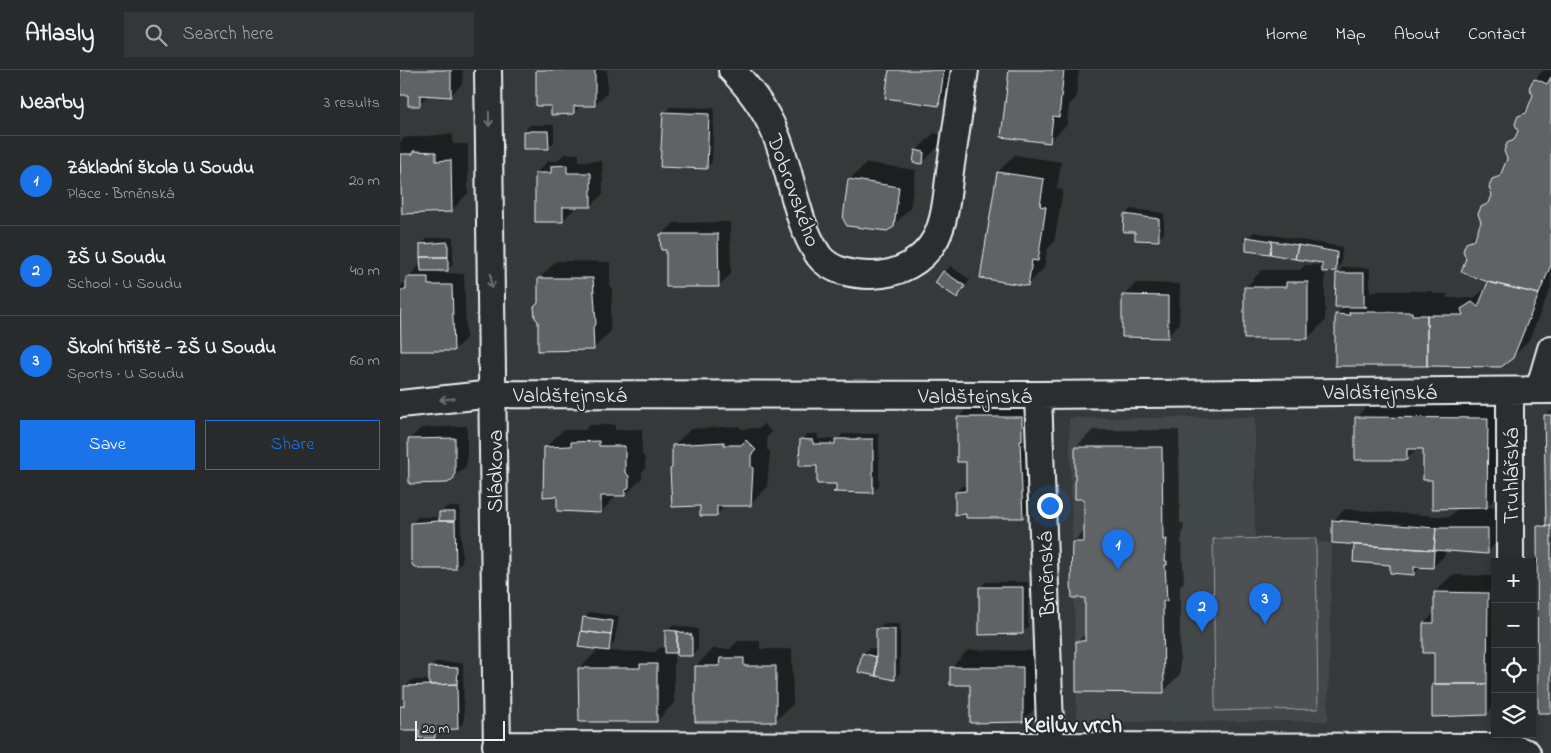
<!DOCTYPE html>
<html lang="en">
<head>
<meta charset="utf-8">
<style>
  :root { --surface:#282b2c; --page:#343738; --text:#f1f3f6; --muted:#a5a7a9; --line:#444748; --accent:#1a73e8 }
  body { margin:0; font-family:"Indie Flower",sans-serif; background:var(--page); color:var(--text) }
  .controls { position:absolute; right:15px; bottom:15px; display:grid; overflow:hidden; border-radius:0px; box-shadow:0 2px 8px #0003 }
  .controls button { width:45px; height:45px; display:grid; place-items:center; padding:0; border:0; border-bottom:1px solid var(--line); background:var(--surface); color:var(--text); font:25px sans-serif }
  .scale { position:absolute; left:15px; bottom:12px; width:90px; box-sizing:border-box; padding-left:5px; border:2px solid #e8f1f8; border-top:0; font-size:14px; line-height:18px; white-space:nowrap; color:#e8f1f8; -webkit-text-stroke:4px #2a2d2e; paint-order:stroke }
  .you { position:absolute; left:649px; top:435px; width:18px; height:18px; margin:-12px; border:4px solid #fff; border-radius:50%; background:#1a73e8; box-shadow:0 0 0 8px #1a73e833 }
  .badge { display:grid; place-items:center; width:32px; height:32px; border-radius:50%; background:var(--accent); color:#fff; font-size:16px; font-weight:700 }
  .pin { position:absolute; translate:-50% -41px; filter:drop-shadow(0 1px 2px #0008) }
  .pin::after { content:''; position:absolute; top:26px; width:18px; height:15px; background:inherit; clip-path:polygon(0 0,100% 0,50% 100%) }
  .list { margin:0; padding:0; list-style:none }
  h2 { display:flex; justify-content:space-between; align-items:center; height:65px; margin:0; padding:0 20px; font-size:21px }
  h2 small { font-size:16px; font-weight:400; color:var(--muted) }
  .list li { display:grid; grid-template-columns:32px 1fr auto; gap:15px; align-items:center; box-sizing:border-box; height:90px; padding:0 20px; border-top:1px solid var(--line) }
  .list b { display:block; font-size:19px; white-space:nowrap }
  .list p { margin:0; font-size:16px; white-space:nowrap; color:var(--muted) }
  .list em { font-size:16px; font-style:normal; color:var(--muted) }
  .actions { display:flex; gap:10px; padding:15px 20px }
  .actions a { flex:1; padding:11px 0; border:1px solid var(--accent); border-radius:0px; text-align:center; font-size:18px; color:var(--accent) }
  .actions .main { background:var(--accent); color:#fff }
  .icon { flex:none; width:28px; height:28px; fill:none; stroke:currentColor; stroke-width:2; stroke-linecap:round; stroke-linejoin:round }
  .map { position:relative; flex:none; width:1151px; height:683px; overflow:hidden }
  header { display:flex; align-items:center; gap:30px; box-sizing:border-box; height:70px; padding:0 25px; background:var(--surface); border-bottom:1px solid var(--line) }
  header strong { font-size:24px }
  nav { display:flex; gap:28px; margin-inline-start:auto; font-size:18px }
  .search { width:350px; height:45px; background:var(--page); display:flex; align-items:center; gap:12px; box-sizing:border-box; padding:0 18px; border-radius:0px; color:var(--muted); font-size:19px }
  main { display:flex }
  aside { flex:1; background:var(--surface) }
  .map>svg:first-child { display:block }
  .built { fill:#424647 }
  .pitch { fill:#4d5152; stroke:#9aa1a5 }
  .shadow { fill:#0007 }
  .building { fill:#5f6365; stroke:#e8f1f8 }
  .lines { fill:none; stroke-linecap:round; stroke-linejoin:round }
  .street-casing { stroke:#e8f1f8; stroke-width:30 }
  .street { stroke:#2a2d2e; stroke-width:26 }
  .oneway { stroke:#6c7275 }
  .labels { text-anchor:middle; stroke-width:4; stroke-linejoin:round; paint-order:stroke }
  .street-label { font-size:22px; fill:#e8f1f8; stroke:#2a2d2e }
  .neighbourhood-label { font-size:24px; font-weight:bold; fill:#e8f1f8; stroke:#2a2d2e }
</style>
</head>
<body>
<header>
<strong>Atlasly</strong>
<div class="search"><svg class="icon" aria-label="search" viewBox="0 0 24 24"><circle cx="10" cy="10" r="6"/><path d="M15 15l6 6"/></svg>Search here</div>
<nav><a>Home</a><a>Map</a><a>About</a><a>Contact</a></nav>
</header>
<main>
<aside>
<h2>Nearby<small>3 results</small></h2>
<ul class="list">
<li><span class="badge">1</span><div><b>Základní škola U Soudu</b><p>Place · Brněnská</p></div><em>20 m</em></li>
<li><span class="badge">2</span><div><b>ZŠ U Soudu</b><p>School · U Soudu</p></div><em>40 m</em></li>
<li><span class="badge">3</span><div><b>Školní hřiště - ZŠ U Soudu</b><p>Sports · U Soudu</p></div><em>60 m</em></li>
</ul>
<div class="actions"><a class="main">Save</a><a>Share</a></div>
</aside>
<div class="map">
<svg width="1151" height="683" viewBox="0 0 1151 683">
  <rect width="100%" height="100%" fill="#35393a"/>
  <filter id="ink" filterUnits="userSpaceOnUse"><feTurbulence type="fractalNoise" baseFrequency=".02" numOctaves="2"/><feDisplacementMap in="SourceGraphic" scale="10" xChannelSelector="R" yChannelSelector="G"/><feConvolveMatrix kernelMatrix="1 2 1 2 8 2 1 2 1" color-interpolation-filters="sRGB"/></filter>
  <g filter="url(#ink)">
    <path class="built" d="M855,347v120l77,6 -4,178 -251,1 -8,-304z"/>
    <path class="pitch" d="M916,468l2,171 -103,2 -2,-172z"/>
    <path class="shadow" d="M0,0h63l-1,14 -12,12 -21,-2 -10,10 -10,-10h-9z
      M137,0h70v23l-13,12h-12l-9,8 -20,-8z
      M491,0h63l-4,23 -12,12z
      M611,0h68l-3,28 -7,7 -2,19 -18,18z
      M1144,0h7v217l-22,53 -17,18 -176,-43 9,-9 -8,-33 6,-6 27,1v26l2,-3h61v3h14v4h27l13,-11 3,-6 -23,-23v-15l11,-11 4,-10v-15l11,-10v-17l11,-11 4,-10v-15l11,-11v-16l10,-11 5,-11v-15z
      M270,37l44,1 -2,54 -6,6 -42,-55z
      M130,55h24v17l-6,6 -24,-17z
      M534,63l7,2 -2,11 -17,17 -6,-12z
      M48,64l5,1v9h15v49l-17,18 -51,-29v-40l4,-4z
      M164,84h15v7h23l1,33 -12,12h-17v3l-12,12 -26,-48 12,-12h9z
      M615,85l46,7 -4,27 6,1 -9,52 -7,8 -3,18 -17,17 -29,-113z
      M467,93l49,7 -6,38 -17,18 -44,-46z
      M731,139l33,4v20l-6,6 -22,-8 -11,-16z
      M330,152l1,52 -12,12 -57,-51 12,-12z
      M854,162l88,15 -1,17 -6,6h-10v51l-17,17 -63,-50 17,-18h38l5,-5h18v-3l-75,-24z
      M53,167v27l-6,6h-8v3l25,1 2,64 -12,12 -54,-22v-41l19,-21h3v-22l6,-6z
      M156,191l54,1v24l2,3 -2,43 -17,17 -54,-45v-25z
      M550,196l20,14 -13,17 -21,-14z
      M736,213l44,1 -1,40 -12,12 -43,-40z
      M575,330h64v100l-17,17 -55,-4 -11,-21 11,-11v-20l-9,-43z
      M973,330l131,1v89l-18,17h22v24l-21,21 -42,-2v5l-12,12 -12,-1 -7,8 -22,-10 -38,-3 2,-18 -23,-22 12,-12 104,8 10,-10 -26,-29 -9,-31h-6l-11,12 -51,-41z
      M1151,340v301l-12,-184 8,-6 -1,-106z
      M364,354l8,8 -5,5v13l3,1 -3,36 -17,18h-24l-9,9 -46,-24 2,-44 18,-17 49,-3v3l20,-1z
      M189,355h26v5l27,-1v25l3,4v11l-3,3v6l-17,17h-8l-16,17 -43,-17 -12,-48 17,-17h22z
      M67,356v35l-2,6 -13,12 -43,-39 12,-12z
      M693,360h86l1,93h4l-3,21h2l-1,5 2,33 -4,4v88l-17,18 -86,-50 9,-9v-36l-13,-55 12,-12v-32l-9,-51z
      M407,364h11v5h20l5,-5h36v52l-6,6 -36,-9 -19,-18 -17,-25z
      M46,437h14l2,55 -6,6 -44,-45 6,-6h22v-4z
      M1052,505l43,1v129l-9,9 -51,-62 -11,-29 11,-10v-21z
      M586,512h42v45l-6,6 -42,-45z
      M190,542l29,4 -5,27 -5,6 -25,-31z
      M483,554h17v49l-5,6 -32,-25 6,-6 8,2v-20z
      M272,555l26,4v20l-6,6 -18,-3v51l-17,18 -78,-52 18,-18 58,1 4,-4h7v-17z
      M338,571h22v8h32l1,55 -18,17 -79,-55 17,-17h17z
      M568,580l72,1 -1,53 -17,17 -71,-53z
      M36,592l27,1 1,59 -6,6h-18l-6,9 -14,-8 -20,-23 6,-5v-15l6,-6h18v-12z"/>
    <path class="building" d="M0,0h51v27l-31,-2v11h-12v-11h-8z
      M136,0h59v36h-21v8l-23,1v-9h-15z
      M489,0h55l-5,36 -54,-8z
      M609,0h55l-5,47 -6,-1 -3,27 -49,-6z
      M1151,7v188l-12,29 -51,-12 -27,-10 5,-14 -3,-7 3,-8 8,-3 7,-18 -3,-8 3,-7 8,-4 3,-8 -3,-8 3,-8 8,-3 7,-17 -3,-8 3,-8 7,-3 4,-9 -3,-7 3,-8 8,-3 7,-18 -4,-7 4,-8 3,-1 11,5z
      M263,42l46,2 -2,55 -47,-2z
      M123,61h25l1,18h-26z
      M515,80l9,2 -1,12 -10,-1z
      M13,81l23,1v9l15,-1 1,52 -50,2 -2,-60h13z
      M167,95v8h24v34h-28v15h-28v-49h16v-7z
      M597,102l47,7 -4,27 6,1 -8,54 -6,-1 -4,26 -48,-8z
      M448,109l51,8 -5,40 -7,4 -40,-5 -4,-7z
      M724,144l35,5v22l-24,-1v-8h-12z
      M260,164h58l1,53h-53v-37h-5z
      M846,167l26,4 -2,13 -24,-3z
      M872,171l26,4 -3,14 -25,-5z
      M48,172v15h-28v-13z
      M898,175l39,7 -1,19 -14,1v-9l-27,-4z
      M20,187h28v14h-27z
      M543,201l22,15 -8,12 -22,-15z
      M936,203h28v33l3,1h-32z
      M6,207h22v8h24l2,66h-53l-1,-61h6z
      M138,208h55l3,46 -3,3 1,23 -56,1v-30l-3,-3 -1,-11 4,-4z
      M886,212h22v57h-64v-52h42z
      M1088,212l51,12 -26,64 -12,9 -74,-1v-51h36l-2,-6 11,-7 6,5z
      M722,225l46,1v42l-46,-1z
      M949,242h63v3h15v51h-92v-52l15,1z
      M1144,345h7v111h-5z
      M557,347h65v24h-2l3,77h-57v-4l-11,1v-23l11,-1v-29h-9z
      M955,347l133,1 -1,90 -55,1v-29h-9v-31h-16v11h-52z
      M55,368v36l-2,6 -6,3 -38,1 -1,-45z
      M400,369l13,1v4h22v-5h38v54l-40,-1 3,-1v-7h-19v-18h-18z
      M346,370l10,10 -5,5v12l2,1 -2,38h-34v10h-17v-10l-28,1 -2,-38 2,-1v-23l52,-3v3h17z
      M199,371v5h26v26l4,4v11l-4,4v5h-24v17l-44,-2v-15l-14,1 1,-50 27,-1v-4z
      M675,377h87l1,93 4,-1 -2,22h2v4h-2l2,36h-4l1,92 -88,-1v-51h9v-43h-13l-1,-15 1,-41h12v-43h-9z
      M39,442h16v9h-16z
      M932,450l104,8 -2,22 -102,-7z
      M39,451h16l1,48h-37l-6,-3 -2,-5v-38z
      M1137,456h14v187h-13z
      M1036,458h52v26l-54,-4z
      M954,475l80,5 -1,18 -19,-1v8l-24,-2v-8l-37,-3z
      M579,517h44v47l-44,1z
      M1034,522l54,1 -1,91h-53v-31h-11v-30h11z
      M183,547l30,4 -2,14 -30,-4z
      M476,559h19v51l-19,-4z
      M265,560l12,1v22h-12z
      M181,561l30,4 -2,16 -31,-4z
      M277,561l15,4v21h-15z
      M462,583l14,4v19l-18,-4z
      M320,588h24v8h32v56h-81v-56h24z
      M240,594h17v58h-78l-1,-54h62z
      M29,597l29,1 -1,16 -28,1z
      M550,597h73v55l-53,1v-38h-20z
      M57,614l1,45 -23,1v8h-16v-8h-19v-24h4v-20z
      M1032,614h55v31l-55,2z"/>
    <g class="lines">
      <defs>
        <path id="street" d="M88,0l9,683
          M332,0c20,21 39,48 48,76 13,36 17,78 39,110 11,15 35,19 52,19 27,0 52,-13 65,-37 10,-20 11,-45 14,-67 5,-34 10,-67 15,-101
          M1139,320l12,-41
          M638,325l13,358
          M0,334l93,-10 545,1 513,-5
          M1110,492v-171
          M96,675l1013,2 18,6"/>
      </defs>
      <use href="#street" class="street-casing"/>
      <use href="#street" class="street"/>
    </g>
    <defs><path id="oneway-shaft" d="M-6 0H5M1.5-3L5.5 0L1.5 3" fill="none" stroke-width="1.6" stroke-linecap="round" stroke-linejoin="round" transform="scale(1.25)"/></defs>
    <g class="oneway">
      <use href="#oneway-shaft" transform="translate(89 49) rotate(89)"/>
      <use href="#oneway-shaft" transform="translate(91 211) rotate(89)"/>
      <use href="#oneway-shaft" transform="translate(47 329) rotate(174)"/>
    </g>
  </g>
  <g class="labels">
    <g class="street-label">
      <text transform="translate(395 120) rotate(70)" y="8">Dobrovského</text>
      <text x="980" y="329">Valdštejnská</text>
      <text x="170" y="332">Valdštejnská</text>
      <text x="575" y="333">Valdštejnská</text>
      <text transform="translate(94 401) rotate(-90)" y="8">Sládkova</text>
      <text transform="translate(1110 406) rotate(-90)" y="8">Truhlářská</text>
      <text transform="translate(645 504) rotate(-92)" y="8">Brněnská</text>
    </g>
    <g class="neighbourhood-label">
      <text x="673" y="662">Keilův vrch</text>
    </g>
  </g>
</svg>
<div class="controls">
<button>+</button>
<button>−</button>
<button><svg class="icon" aria-label="locate" viewBox="0 0 24 24"><circle cx="12" cy="12" r="6"/><path d="M12 2v4M12 18v4M2 12h4M18 12h4"/></svg></button>
<button><svg class="icon" aria-label="layers" viewBox="0 0 24 24"><path d="M12 4l9 5-9 5-9-5zM3 14l9 5 9-5"/></svg></button>
</div>
<div class="scale">20 m</div>
<div class="you"></div>
<div class="pin badge" style="left:718px;top:500px">1</div>
<div class="pin badge" style="left:802px;top:562px">2</div>
<div class="pin badge" style="left:865px;top:554px">3</div>
</div>
</main>
</body>
</html>
